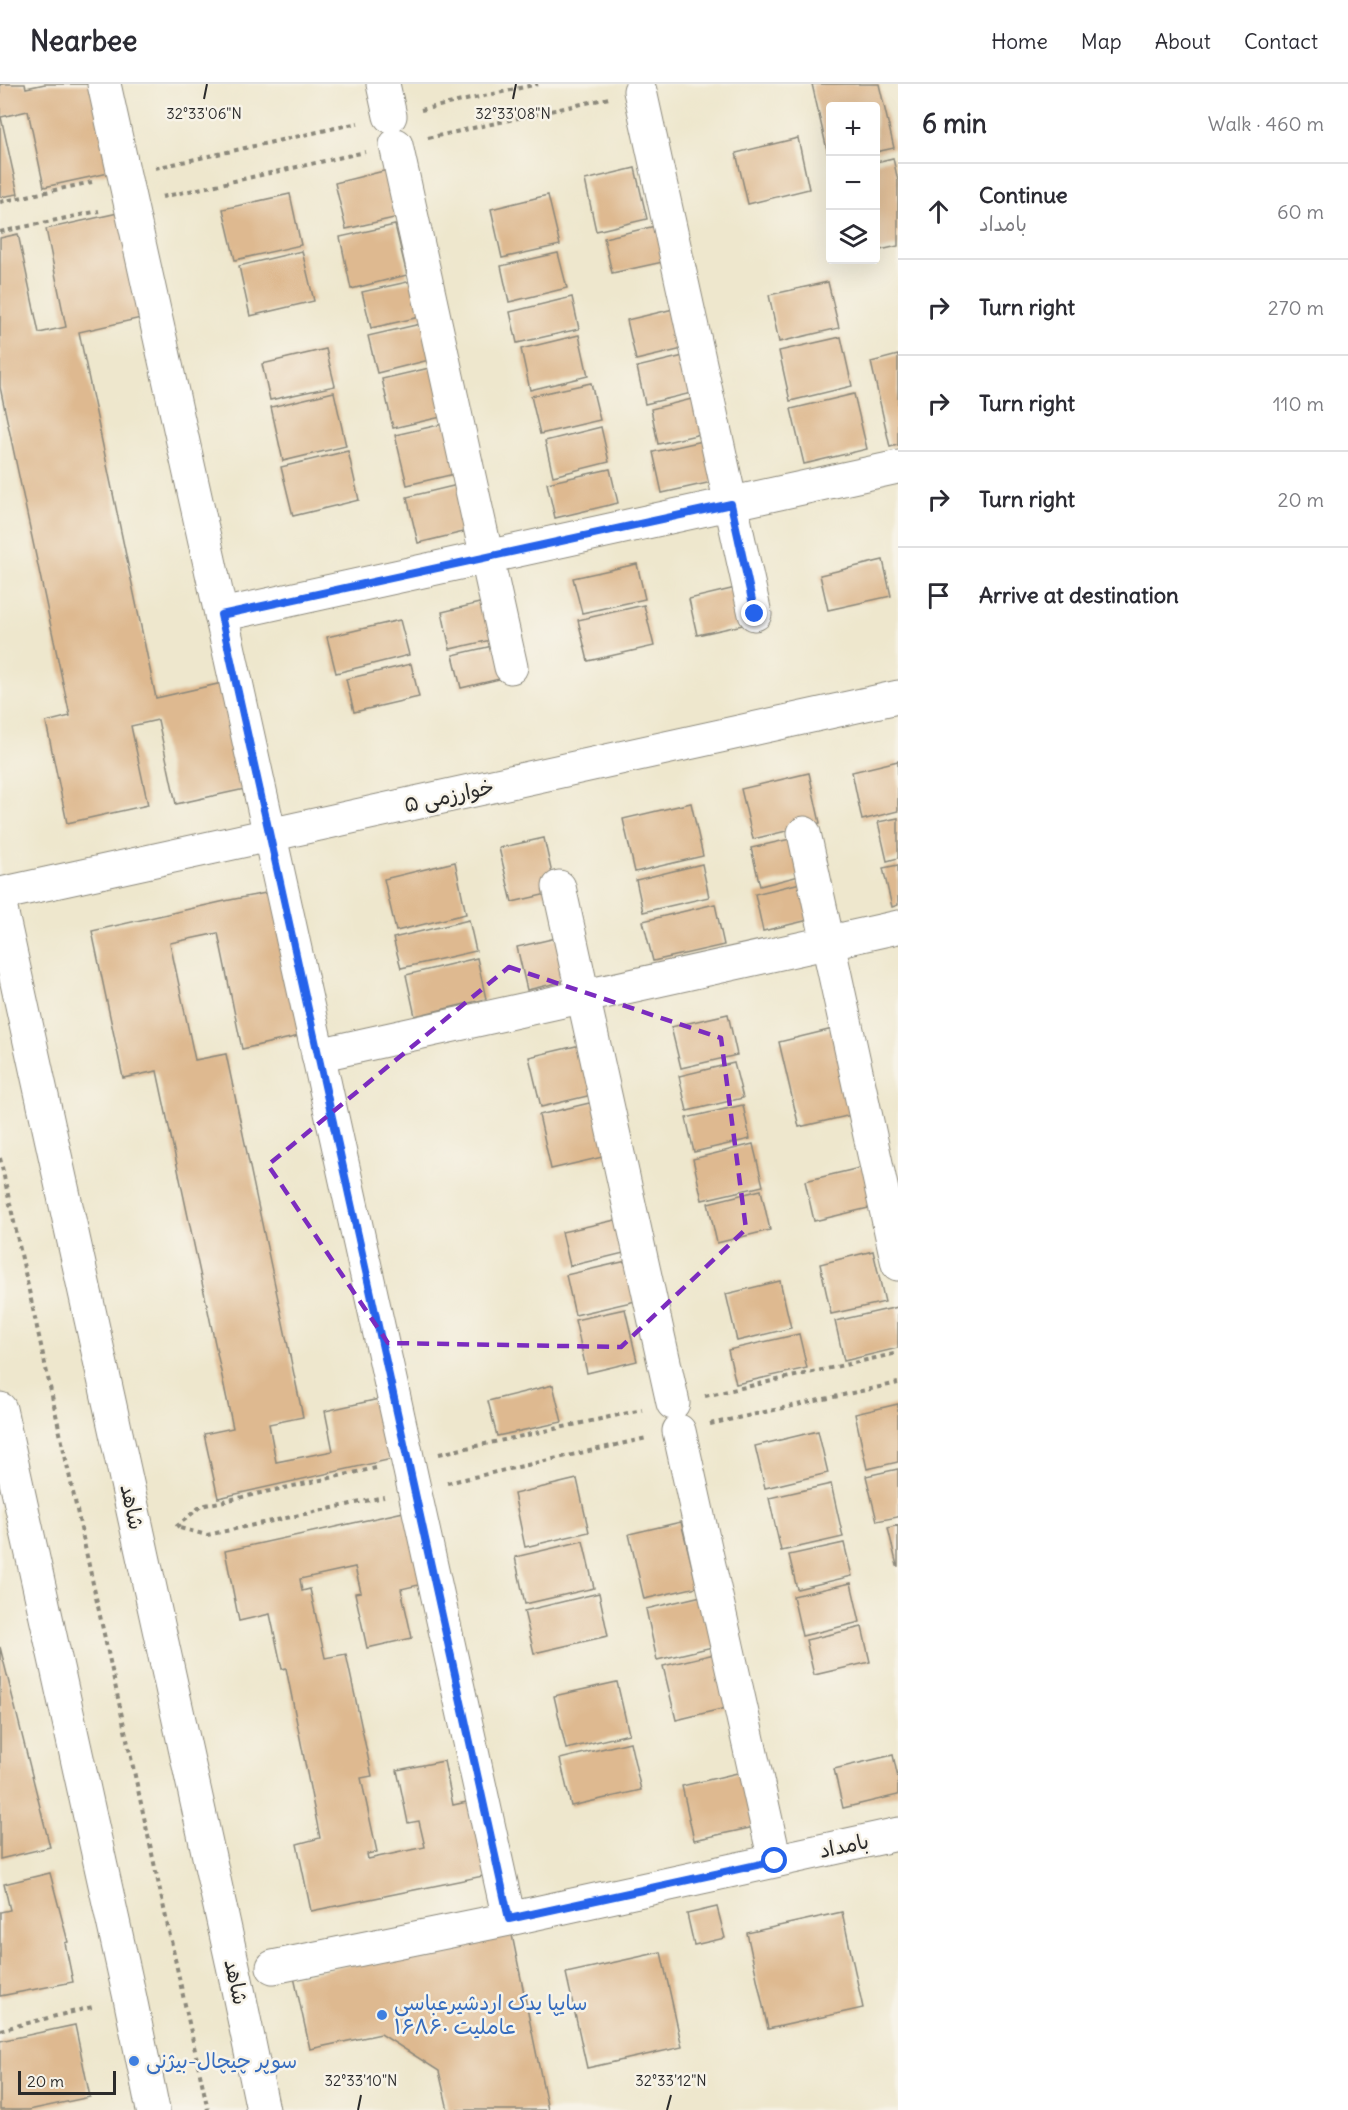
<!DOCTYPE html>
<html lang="en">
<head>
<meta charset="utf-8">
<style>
  :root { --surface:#fff; --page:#f2f2f3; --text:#2b2b33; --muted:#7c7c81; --line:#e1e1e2 }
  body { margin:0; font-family:Delius,"Playpen Sans Arabic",sans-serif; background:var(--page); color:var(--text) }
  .controls { position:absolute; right:18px; top:18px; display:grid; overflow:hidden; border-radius:6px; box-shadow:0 6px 24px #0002 }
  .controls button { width:54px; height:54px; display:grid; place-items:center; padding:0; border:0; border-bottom:2px solid var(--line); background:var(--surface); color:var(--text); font:30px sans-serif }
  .scale { position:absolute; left:18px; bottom:15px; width:98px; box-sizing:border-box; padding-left:6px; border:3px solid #2b2b2b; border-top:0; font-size:16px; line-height:21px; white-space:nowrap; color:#2b2b2b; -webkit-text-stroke:4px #f7f3e8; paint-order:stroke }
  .stop { position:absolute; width:18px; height:18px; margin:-14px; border:4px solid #2563eb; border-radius:50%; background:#fff }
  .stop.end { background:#2563eb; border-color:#fff; box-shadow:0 2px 6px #0008 }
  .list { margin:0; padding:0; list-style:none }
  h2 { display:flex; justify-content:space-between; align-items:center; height:78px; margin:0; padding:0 24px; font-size:26px }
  h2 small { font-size:20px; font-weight:400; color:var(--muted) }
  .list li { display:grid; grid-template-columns:39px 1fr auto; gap:18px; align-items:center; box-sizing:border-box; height:96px; padding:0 24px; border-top:2px solid var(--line) }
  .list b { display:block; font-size:22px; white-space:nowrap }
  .list p { margin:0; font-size:20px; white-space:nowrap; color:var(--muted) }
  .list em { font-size:20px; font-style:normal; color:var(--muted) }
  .icon { flex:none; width:33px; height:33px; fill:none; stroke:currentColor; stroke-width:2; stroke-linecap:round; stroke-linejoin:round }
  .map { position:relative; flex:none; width:898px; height:2026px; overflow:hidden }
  header { display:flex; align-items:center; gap:36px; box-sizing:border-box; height:84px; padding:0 30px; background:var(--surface); border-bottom:2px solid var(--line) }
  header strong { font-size:28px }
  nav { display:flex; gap:33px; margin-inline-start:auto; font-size:21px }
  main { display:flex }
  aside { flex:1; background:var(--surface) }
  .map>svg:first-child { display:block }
  .building { fill:#deb990 }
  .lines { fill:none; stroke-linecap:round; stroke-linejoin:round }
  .minor-casing { stroke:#8c897c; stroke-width:35 }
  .major-casing { stroke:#8c897c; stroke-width:35 }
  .path { stroke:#8c897c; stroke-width:4; stroke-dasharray:4.5 4.5; stroke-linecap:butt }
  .minor { stroke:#fff; stroke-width:33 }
  .major { stroke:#fff; stroke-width:33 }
  .route { stroke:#2563eb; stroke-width:8 }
  .marked { fill:none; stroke:#7b2cbf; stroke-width:4.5; stroke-dasharray:12 8; stroke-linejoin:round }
  .ticks { fill:none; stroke:#2b2b2b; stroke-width:2 }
  .shop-dot { fill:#3f7fe0; stroke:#f7f3e8; stroke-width:2 }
  .labels { text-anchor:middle; stroke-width:5; stroke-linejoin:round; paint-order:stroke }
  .street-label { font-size:21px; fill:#2b2b2b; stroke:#f7f3e8 }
  .shop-label { font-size:21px; fill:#366cbe; stroke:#f7f3e8; text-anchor:start }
  .ticks-label { font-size:15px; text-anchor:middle; fill:#2b2b2b; stroke:#f7f3e8; stroke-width:5; stroke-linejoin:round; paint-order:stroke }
</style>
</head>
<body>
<header>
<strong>Nearbee</strong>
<nav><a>Home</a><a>Map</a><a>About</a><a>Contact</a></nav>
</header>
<main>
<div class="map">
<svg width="898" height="2026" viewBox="0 0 898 2026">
  <rect width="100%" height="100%" fill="#f7f3e8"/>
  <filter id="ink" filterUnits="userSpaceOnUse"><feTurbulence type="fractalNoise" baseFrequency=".0167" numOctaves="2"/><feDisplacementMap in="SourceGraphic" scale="12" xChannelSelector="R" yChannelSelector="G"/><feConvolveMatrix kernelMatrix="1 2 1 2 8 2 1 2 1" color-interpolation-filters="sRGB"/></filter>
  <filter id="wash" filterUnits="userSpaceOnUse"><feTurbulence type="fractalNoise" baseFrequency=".008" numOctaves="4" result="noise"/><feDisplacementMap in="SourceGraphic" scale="24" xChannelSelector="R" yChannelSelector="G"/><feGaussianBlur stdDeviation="1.35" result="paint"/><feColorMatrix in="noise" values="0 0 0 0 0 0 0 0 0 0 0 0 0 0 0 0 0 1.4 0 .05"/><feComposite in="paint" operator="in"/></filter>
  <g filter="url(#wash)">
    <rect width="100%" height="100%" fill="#eee7cd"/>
    <g id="blocks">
      <path class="building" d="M0,0h25l1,4 19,-4h54l19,87 -74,16 -16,-76 -27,6 17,77 -18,3z
        M812,0h67l15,64 -18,4v-46h-46v57z
        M798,54l11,51 -61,15 -12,-51z
        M893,74l5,23v65l-22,5v-89z
        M396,84l11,47 -61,14 -11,-46z
        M635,84l12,51 -51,12 -11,-51z
        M290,110l11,51 -66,15 -12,-51z
        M548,111l12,50 -58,13 -11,-49z
        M127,127l23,105 -71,16 77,366 75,-17 23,106 -78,17 -18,-84 -27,6 17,79 -81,18 -21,-101 24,-6 -70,-329v-149l18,-4 21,99 27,-6 -20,-98z
        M664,140l8,36 -60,13 -8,-35z
        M395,141l12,50 -56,14 -11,-52z
        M302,167l12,50 -64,15 -11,-50z
        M558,169l9,35 -58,14 -8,-36z
        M421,195l8,36 -58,13 -9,-36z
        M828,198l11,46 -60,14 -10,-47z
        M572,213l7,32 -62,14 -7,-31z
        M682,223l9,40 -55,13 -9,-40z
        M429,238l8,36 -60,15 -9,-37z
        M579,251l9,41 -58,14 -9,-41z
        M841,253l11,49 -62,15 -11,-50z
        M326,265l9,37 -65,14 -8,-36z
        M692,270l8,37 -55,13 -8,-37z
        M898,271v90l-8,2 -19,-85z
        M438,282l12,49 -57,13 -11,-49z
        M591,299l9,37 -60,14 -9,-38z
        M334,308l12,54 -63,15 -12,-54z
        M854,310l13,55 -63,15 -13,-55z
        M700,313l9,35 -51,12 -7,-35z
        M452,338l11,50 -56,13 -12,-50z
        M601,343l8,35 -56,14 -8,-35z
        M712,355l9,41 -59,13 -9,-41z
        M348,367l11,49 -66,16 -12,-49z
        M610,385l8,34 -63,15 -8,-35z
        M466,399l10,46 -58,14 -11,-46z
        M883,476l8,36 -63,14 -8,-35z
        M637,480l8,35 -63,14 -9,-35z
        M744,502l8,37 -55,12 -8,-36z
        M492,516l8,38 -50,11 -8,-37z
        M644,521l10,41 -66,15 -10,-41z
        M400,536l9,35 -73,18 -9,-36z
        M501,560l7,33 -47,11 -8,-33z
        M411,580l8,33 -65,15 -8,-33z
        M898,677v50l-36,9 -10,-48z
        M809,689l11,50 -67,16 -12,-50z
        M691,719l12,53 -68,16 -12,-53z
        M898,734v40l-11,3 -9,-39z
        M799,753l8,37 -47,12 -9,-38z
        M544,754l12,54 -44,10 -13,-54z
        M455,778l11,52 -70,17 -12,-52z
        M702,780l7,33 -66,15 -7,-32z
        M898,781v40l-6,2 -9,-39z
        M809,797l8,37 -54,13 -8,-37z
        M276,807l32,143 -66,15 -24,-116 -48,10 25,117 31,-6 77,363 -34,7 7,38 57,-11 -8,-40 63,-14 13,60 -183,41 -14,-64 29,-6 -76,-357 -34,7 -31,-147 133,-30z
        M715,820l9,41 -71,16 -10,-40z
        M469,836l7,31 -75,17 -8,-30z
        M565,852l9,43 -47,11 -10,-43z
        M477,874l9,41 -71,17 -9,-41z
        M728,930l9,41 -56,13 -10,-41z
        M841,943l19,86 -61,14 -20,-85z
        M589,959l11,50 -59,14 -12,-50z
        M734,979l9,35 -56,13 -8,-35z
        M598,1017l13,54 -60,14 -12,-54z
        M743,1021l7,34 -56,13 -8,-34z
        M753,1060l10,42 -61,14 -9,-41z
        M868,1082l9,40 -63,15 -9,-40z
        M761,1106l9,40 -53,13 -9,-40z
        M620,1135l8,33 -58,14 -8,-34z
        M873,1167l12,51 -54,12 -11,-50z
        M631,1176l9,40 -65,15 -9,-40z
        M780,1197l11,47 -54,13 -11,-47z
        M898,1223v41l-54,13 -9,-40z
        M625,1225l12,52 -50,12 -12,-53z
        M799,1250l8,34 -71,16 -8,-34z
        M553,1301l9,37 -65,14 -9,-35z
        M898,1320v58l-31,7 -12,-55z
        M818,1347l10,42 -63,15 -10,-42z
        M898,1385v48l-21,4 -11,-45z
        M577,1395l12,53 -64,15 -11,-53z
        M831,1400l12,53 -62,14 -12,-53z
        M413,1426l10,74 -22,5 11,49 -45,10 -12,-55 6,-1 -6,-25 -55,12 2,12 8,-2 15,69 21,-4 26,122 -11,2 16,74 -10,2 1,5 57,-12 -6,-26 -11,2 -11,-53 47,-9 9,44 23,-5 17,74 -182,37 -14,-67 23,-6 -34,-170 -4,1 -12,-55 -31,7 -14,-70z
        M681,1438l16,65 -53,12 -15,-65z
        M898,1441v41h-1l-9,-38z
        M583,1457l11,47 -69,16 -10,-47z
        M844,1459l8,33 -55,13 -8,-34z
        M851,1499l9,39 -58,14 -9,-40z
        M599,1509l9,43 -74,17 -10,-42z
        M710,1510l11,51 -64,15 -11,-51z
        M862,1543l8,35 -56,13 -8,-35z
        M0,1563l50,200 -50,12z
        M723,1568l11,54 -58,14 -13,-54z
        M617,1598l12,52 -63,15 -12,-53z
        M630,1658l11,48 -70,16 -11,-47z
        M893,1671l5,23v17l-55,13 -9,-39z
        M746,1687l13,55 -65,14 -12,-54z
        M50,1789l18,69 -3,1 8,39 -73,14v-84l10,-2 -6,-26z
        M717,1823l8,31 -31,7 -7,-31z
        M842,1828l21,96 -95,21 -21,-96z
        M511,1846l37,180h-100l-9,-39 -58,-37 -71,15 -16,-72z
        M661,1868l21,95 -95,21 -21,-95z
        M75,1941l15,72 -61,13h-29v-69z"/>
    </g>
  </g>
  <g filter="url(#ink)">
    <use href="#blocks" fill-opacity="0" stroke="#8c897c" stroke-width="1.5"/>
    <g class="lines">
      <defs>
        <path id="minor" d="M104,0l405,1835
          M383,0l7,32
          M640,7l115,523
          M396,61l115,522
          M221,531l677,-148
          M804,749l94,431
          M559,803l114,516
          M0,810l898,-197
          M318,971l580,-128
          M679,1347l96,430
          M273,1883l236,-48 389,-85"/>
        <path id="major" d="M0,821l235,1070 28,135
          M0,1325l130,589 23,112"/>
      </defs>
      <use href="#minor" class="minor-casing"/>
      <use href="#major" class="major-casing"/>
      <path class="path" d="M421,26l117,-26
        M428,54l181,-40
        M155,84l203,-45
        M162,113l203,-45
        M0,118l92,-20
        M0,148l99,-21
        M0,1074l208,952
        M705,1312l193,-43
        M710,1340l188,-41
        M439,1370l203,-44
        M376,1384l-175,38 -25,21 31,8 177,-38
        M447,1399l200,-45
        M0,1946l92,-23"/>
      <use href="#minor" class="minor"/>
      <use href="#major" class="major"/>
    </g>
  </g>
  <g class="lines" filter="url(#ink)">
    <path class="route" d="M755,530l-24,-110 -510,111 288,1304 266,-58"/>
  </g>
  <path class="marked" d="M509,883l212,71 25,191 -125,118 -233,-4 -120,-178z"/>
  <path class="ticks" d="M204,15l3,-15M513,15l3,-15M358,2026l3,-15M667,2026l4,-15"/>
  <g class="shop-dot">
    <circle cx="382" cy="1931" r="6"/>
    <circle cx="134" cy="1977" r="6"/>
  </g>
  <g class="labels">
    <g class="street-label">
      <text transform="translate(449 712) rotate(-12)" y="7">خوارزمی ۵</text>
      <text transform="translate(132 1423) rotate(78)" y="7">شاهد</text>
      <text transform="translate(844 1762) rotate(-12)" y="7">بامداد</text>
      <text transform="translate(236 1898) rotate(78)" y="7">شاهد</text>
    </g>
    <g class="shop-label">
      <text x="394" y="1926">سایپا یدک اردشیرعباسی<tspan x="394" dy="24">عاملیت ۱۶۸۶۰</tspan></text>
      <text x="146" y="1984">سوپر چیچال-بیژنی</text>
    </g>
  </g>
  <g class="ticks-label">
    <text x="204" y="35">32°33'06"N</text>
    <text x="513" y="35">32°33'08"N</text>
    <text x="361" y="2002">32°33'10"N</text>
    <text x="671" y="2002">32°33'12"N</text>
  </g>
</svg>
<div class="controls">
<button>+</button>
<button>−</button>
<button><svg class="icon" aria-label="layers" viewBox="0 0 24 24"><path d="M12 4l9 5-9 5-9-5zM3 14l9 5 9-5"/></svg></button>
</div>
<div class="scale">20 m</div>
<div class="stop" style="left:775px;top:1777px"></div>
<div class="stop end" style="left:755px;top:530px"></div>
</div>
<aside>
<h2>6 min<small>Walk · 460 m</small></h2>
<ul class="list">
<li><svg class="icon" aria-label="ahead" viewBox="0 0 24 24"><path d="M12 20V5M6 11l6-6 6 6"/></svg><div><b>Continue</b><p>بامداد</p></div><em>60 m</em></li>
<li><svg class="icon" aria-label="right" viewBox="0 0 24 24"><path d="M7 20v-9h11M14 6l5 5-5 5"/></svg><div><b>Turn right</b></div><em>270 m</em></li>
<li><svg class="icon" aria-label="right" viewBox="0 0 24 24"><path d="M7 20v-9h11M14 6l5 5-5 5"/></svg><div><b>Turn right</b></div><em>110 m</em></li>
<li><svg class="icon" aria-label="right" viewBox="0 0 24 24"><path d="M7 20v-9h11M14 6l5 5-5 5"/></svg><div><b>Turn right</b></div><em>20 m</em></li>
<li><svg class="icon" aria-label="arrive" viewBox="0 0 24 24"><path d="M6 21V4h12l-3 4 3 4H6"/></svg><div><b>Arrive at destination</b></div></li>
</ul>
</aside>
</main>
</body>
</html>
